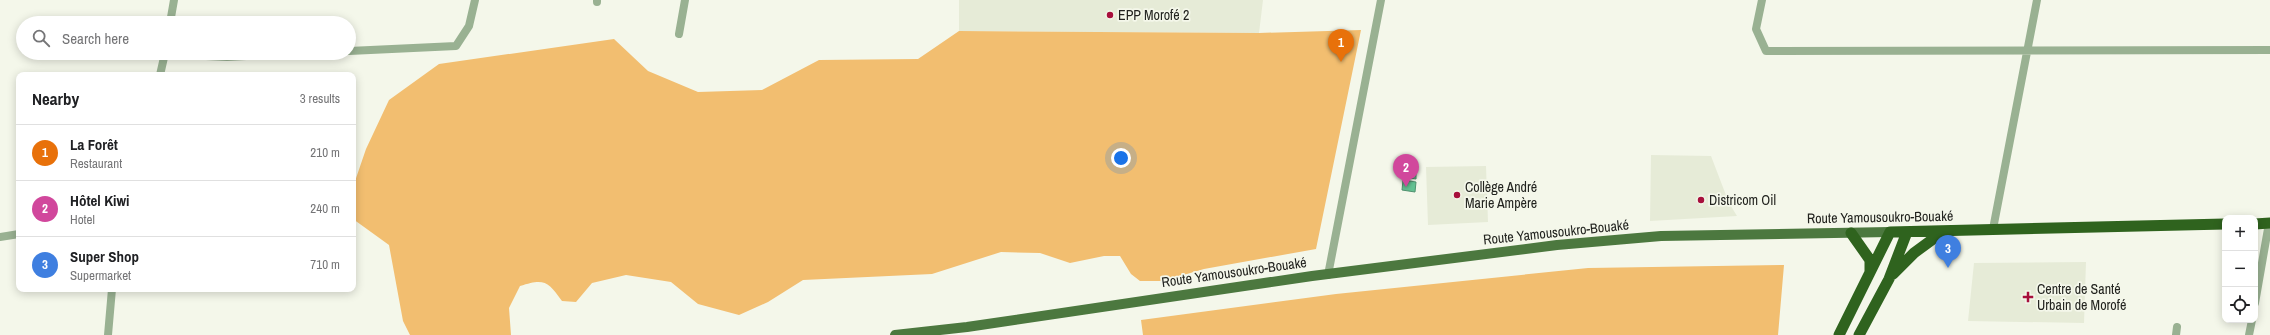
<!DOCTYPE html>
<html lang="en">
<head>
<meta charset="utf-8">
<style>
  :root { --surface:#fff; --page:#f6f6f6; --text:#202124; --muted:#757577; --line:#e0e0e0; --accent:#7c3aed }
  body { margin:0; font-family:"Archivo Narrow",sans-serif; background:var(--page); color:var(--text) }
  .controls { position:absolute; right:12px; bottom:12px; display:grid; overflow:hidden; border-radius:8px; box-shadow:0 2px 10px #0003 }
  .controls button { width:36px; height:36px; display:grid; place-items:center; padding:0; border:0; border-bottom:1px solid var(--line); background:var(--surface); color:var(--text); font:20px sans-serif }
  .you { position:absolute; left:1121px; top:158px; width:14px; height:14px; margin:-10px; border:3px solid #fff; border-radius:50%; background:#1a73e8; box-shadow:0 0 0 6px #1a73e833 }
  .badge { display:grid; place-items:center; width:26px; height:26px; border-radius:50%; background:var(--accent); color:#fff; font-size:13px; font-weight:700 }
  .pin { position:absolute; translate:-50% -33px; filter:drop-shadow(0 1px 2px #0008) }
  .pin::after { content:''; position:absolute; top:21px; width:14px; height:12px; background:inherit; clip-path:polygon(0 0,100% 0,50% 100%) }
  .list { margin:0; padding:0; list-style:none }
  h2 { display:flex; justify-content:space-between; align-items:center; height:52px; margin:0; padding:0 16px; font-size:17px }
  h2 small { font-size:13px; font-weight:400; color:var(--muted) }
  .list li { display:grid; grid-template-columns:26px 1fr auto; gap:12px; align-items:center; box-sizing:border-box; height:56px; padding:0 16px; border-top:1px solid var(--line) }
  .list b { display:block; font-size:15px; white-space:nowrap }
  .list p { margin:0; font-size:13px; white-space:nowrap; color:var(--muted) }
  .list em { font-size:13px; font-style:normal; color:var(--muted) }
  .icon { flex:none; width:22px; height:22px; fill:none; stroke:currentColor; stroke-width:2; stroke-linecap:round; stroke-linejoin:round }
  .map { position:relative; flex:none; width:2270px; height:335px; overflow:hidden }
  .search { position:absolute; background:var(--surface); box-shadow:0 2px 10px #0003; left:16px; top:16px; width:340px; height:44px; display:flex; align-items:center; gap:10px; box-sizing:border-box; padding:0 14px; border-radius:22px; color:var(--muted); font-size:15px }
  .panel { position:absolute; background:var(--surface); box-shadow:0 2px 10px #0003; left:16px; top:72px; width:340px; height:220px; border-radius:8px }
  .map>svg:first-child { display:block }
  .built { fill:#e6ebd7 }
  .green { fill:#f2be70 }
  .water { fill:#64c192; stroke:#509270 }
  .lines { fill:none; stroke-linecap:round; stroke-linejoin:round }
  .minor { stroke:#99b192; stroke-width:8 }
  .major { stroke:#4c783f; stroke-width:10 }
  .highway { stroke:#2f631e; stroke-width:11 }
  .poi-dot { fill:#a70f3c; stroke:#f4f7ea; stroke-width:1.5 }
  .labels { text-anchor:middle; stroke-width:3.5; stroke-linejoin:round; paint-order:stroke }
  .poi-label { font-size:14px; fill:#22231f; stroke:#f4f7ea; text-anchor:start }
  .street-label { font-size:14px; fill:#22231f; stroke:#f4f7ea }
</style>
</head>
<body>
<div class="map">
<svg width="2270" height="335" viewBox="0 0 2270 335">
  <rect width="100%" height="100%" fill="#f4f7ea"/>
  <path class="built" d="M959,0h304l-4,33 -300,-2z
    M1651,155l60,1 18,47 8,13 -87,5z
    M1486,166l2,56 -60,3 -2,-58z
    M2086,262l-2,61 -116,-2 6,-58z"/>
  <path class="green" d="M1361,30l-45,219 -112,20 -41,12h-23l-9,-7 -11,-18h-16l-34,7 -30,-10 -39,-1 -69,22 -129,6 -35,22 -29,13 -41,-11 -27,-22 -45,-7 -34,8 -16,19 -14,-1c-14,-20 -18,-23 -42,-15l-11,22 2,27h-101l-7,-14 -14,-76 -36,-26v-32l13,-38 23,-49 50,-36 175,-25 34,32 50,21 64,-2 57,-30 99,-1 41,-28 300,2z
    M1784,265l-6,70h-635l-2,-15 195,-26 252,-26z"/>
  <path class="water" d="M1407,162l9,2v15l-12,-2z
    M1403,180l13,2 -1,10 -13,-2z"/>
  <g class="lines">
    <path class="minor" d="M1762,0l-6,29 10,22 504,-1
      M597,2v-2
      M170,23l4,-23
      M679,34l6,-34
      M349,51l107,-5 13,-20 6,-26
      M164,54l63,3 83,-4
      M160,75l5,-22
      M1993,229l44,-229
      M0,237l19,-3
      M1328,275l53,-275
      M2255,303l14,-80
      M108,335l4,-46
      M2176,335l1,-8
      M2249,335l3,-15"/>
    <path class="major" d="M895,335l72,-8 345,-51 245,-31 104,-9 229,-4"/>
    <path class="highway" d="M2255,224l15,-1
      M1851,233l19,27v12
      M1893,274l21,-21 30,-22
      M1839,335l51,-103 335,-8
      M1859,335l30,-56 18,-47"/>
  </g>
  <g class="poi-dot">
    <circle cx="1110" cy="15" r="4"/>
    <circle cx="1457" cy="195" r="4"/>
    <circle cx="1701" cy="200" r="4"/>
    <path d="M2026 291h4v4h4v4h-4v4h-4v-4h-4v-4h4z"/>
  </g>
  <g class="labels">
    <g class="poi-label">
      <text x="1118" y="20">EPP Morofé 2</text>
      <text x="1465" y="192">Collège André<tspan x="1465" dy="16">Marie Ampère</tspan></text>
      <text x="1709" y="205">Districom Oil</text>
      <text x="2037" y="294">Centre de Santé<tspan x="2037" dy="16">Urbain de Morofé</tspan></text>
    </g>
    <g class="street-label">
      <text transform="translate(1880 217) rotate(-1)" y="5">Route Yamousoukro-Bouaké</text>
      <text transform="translate(1556 232) rotate(-6)" y="5">Route Yamousoukro-Bouaké</text>
      <text transform="translate(1234 272) rotate(-8)" y="5">Route Yamousoukro-Bouaké</text>
    </g>
  </g>
</svg>
<div class="controls">
<button>+</button>
<button>−</button>
<button><svg class="icon" aria-label="locate" viewBox="0 0 24 24"><circle cx="12" cy="12" r="6"/><path d="M12 2v4M12 18v4M2 12h4M18 12h4"/></svg></button>
</div>
<div class="you"></div>
<div class="pin badge" style="left:1341px;top:62px;background:#e8710a">1</div>
<div class="pin badge" style="left:1406px;top:187px;background:#d1479c">2</div>
<div class="pin badge" style="left:1948px;top:268px;background:#3f7fe0">3</div>
<div class="search"><svg class="icon" aria-label="search" viewBox="0 0 24 24"><circle cx="10" cy="10" r="6"/><path d="M15 15l6 6"/></svg>Search here</div>
<section class="panel">
<h2>Nearby<small>3 results</small></h2>
<ul class="list">
<li><span class="badge" style="background:#e8710a">1</span><div><b>La Forêt</b><p>Restaurant</p></div><em>210 m</em></li>
<li><span class="badge" style="background:#d1479c">2</span><div><b>Hôtel Kiwi</b><p>Hotel</p></div><em>240 m</em></li>
<li><span class="badge" style="background:#3f7fe0">3</span><div><b>Super Shop</b><p>Supermarket</p></div><em>710 m</em></li>
</ul>
</section>
</div>
</body>
</html>
